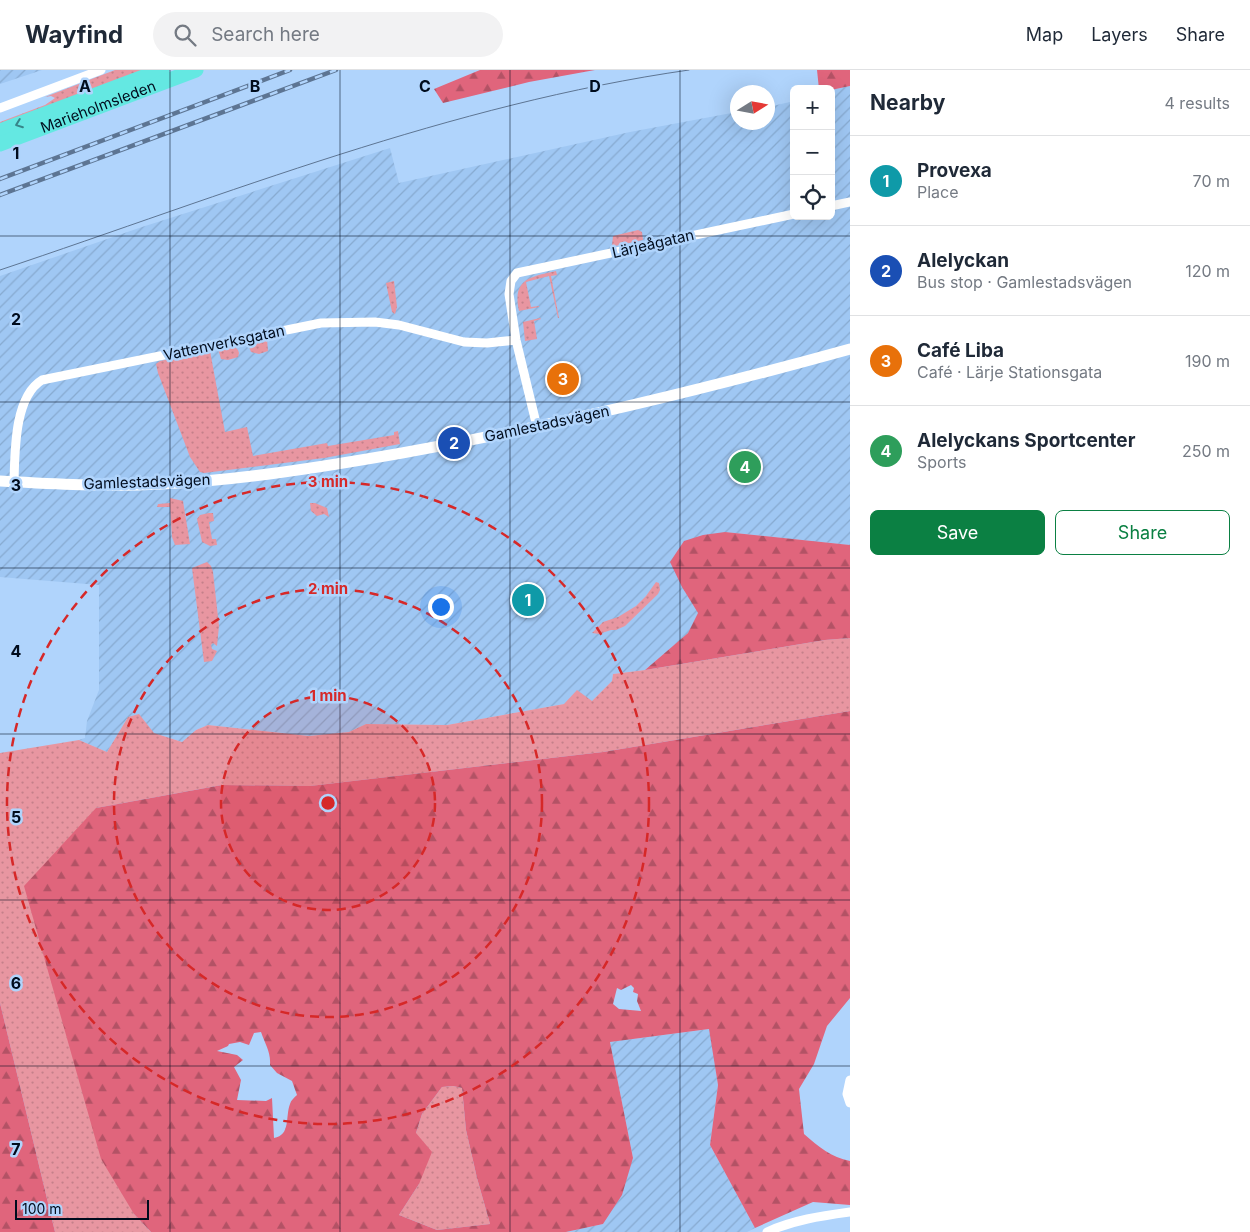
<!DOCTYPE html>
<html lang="en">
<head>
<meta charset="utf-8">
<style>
  :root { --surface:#fff; --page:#f2f2f3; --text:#1f2937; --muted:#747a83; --line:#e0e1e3; --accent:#0b8043 }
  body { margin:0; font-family:Inter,sans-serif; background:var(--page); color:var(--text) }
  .controls { position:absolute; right:15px; top:15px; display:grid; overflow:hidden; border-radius:8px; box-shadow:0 5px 20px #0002 }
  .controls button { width:45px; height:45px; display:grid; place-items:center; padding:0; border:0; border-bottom:1px solid var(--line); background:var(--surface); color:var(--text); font:25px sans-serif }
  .compass { position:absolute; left:730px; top:15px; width:45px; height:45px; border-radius:50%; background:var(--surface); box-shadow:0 5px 20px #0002; rotate:79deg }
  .scale { position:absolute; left:15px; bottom:12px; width:134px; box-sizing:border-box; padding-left:5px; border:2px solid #000c1d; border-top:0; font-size:14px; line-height:18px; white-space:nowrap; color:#000c1d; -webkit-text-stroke:4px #b0d4fc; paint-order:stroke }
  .you { position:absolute; left:440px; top:536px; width:18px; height:18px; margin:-12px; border:4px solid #fff; border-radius:50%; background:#1a73e8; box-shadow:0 0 0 8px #1a73e833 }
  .badge { display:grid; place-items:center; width:32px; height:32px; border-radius:50%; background:var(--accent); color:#fff; font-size:16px; font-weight:700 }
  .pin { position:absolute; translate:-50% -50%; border:2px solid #fff; box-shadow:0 1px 5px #0006 }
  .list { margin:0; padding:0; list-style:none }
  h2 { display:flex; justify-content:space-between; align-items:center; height:65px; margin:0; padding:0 20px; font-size:21px }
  h2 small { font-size:16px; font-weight:400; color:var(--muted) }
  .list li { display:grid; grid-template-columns:32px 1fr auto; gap:15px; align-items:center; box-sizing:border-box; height:90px; padding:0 20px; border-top:1px solid var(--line) }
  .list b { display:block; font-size:19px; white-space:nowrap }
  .list p { margin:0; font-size:16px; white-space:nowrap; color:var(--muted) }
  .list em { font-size:16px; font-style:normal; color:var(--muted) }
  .actions { display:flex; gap:10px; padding:15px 20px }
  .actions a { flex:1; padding:11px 0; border:1px solid var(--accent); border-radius:8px; text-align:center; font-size:18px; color:var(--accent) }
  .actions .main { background:var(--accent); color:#fff }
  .icon { flex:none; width:28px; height:28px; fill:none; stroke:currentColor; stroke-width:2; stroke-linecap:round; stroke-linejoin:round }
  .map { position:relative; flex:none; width:850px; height:1162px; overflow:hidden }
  header { display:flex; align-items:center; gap:30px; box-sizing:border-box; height:70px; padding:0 25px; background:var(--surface); border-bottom:1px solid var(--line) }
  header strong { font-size:24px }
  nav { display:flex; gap:28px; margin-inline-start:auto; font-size:18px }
  .search { width:350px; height:45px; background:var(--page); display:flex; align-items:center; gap:12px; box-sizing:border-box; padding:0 18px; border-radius:28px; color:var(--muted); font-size:19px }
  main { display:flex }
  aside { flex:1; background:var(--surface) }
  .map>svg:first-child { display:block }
  .industrial { fill:url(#industrial-furrows) }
  .green { fill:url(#green-dots) }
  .forest { fill:url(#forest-firs); fill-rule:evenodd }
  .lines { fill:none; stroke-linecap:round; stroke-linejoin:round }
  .minor { stroke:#fff; stroke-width:9 }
  .tertiary { stroke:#fff; stroke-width:11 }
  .trunk { stroke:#64e8e2; stroke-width:15 }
  .tram { stroke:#5d7593; stroke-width:1 }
  .rail-casing { stroke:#5d7593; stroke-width:4.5 }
  .rail { stroke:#b0d4fc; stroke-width:2.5; stroke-dasharray:8; stroke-linecap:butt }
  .oneway { stroke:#378589 }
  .grid { fill:none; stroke:#000c1d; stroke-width:1; stroke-opacity:0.55 }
  .ring { fill:none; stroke:#d62828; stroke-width:2.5; stroke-dasharray:9 6 }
  .labels { text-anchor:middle; stroke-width:5; stroke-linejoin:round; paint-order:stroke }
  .street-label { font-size:15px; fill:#000c1d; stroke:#b0d4fc }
  .grid-label { font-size:16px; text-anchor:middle; font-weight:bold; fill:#000c1d; stroke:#b0d4fc; stroke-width:5; stroke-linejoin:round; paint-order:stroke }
  .centre { fill:#d62828; stroke:#b0d4fc; stroke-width:2.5 }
  .ring-label { font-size:15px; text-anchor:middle; font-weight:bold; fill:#d62828; stroke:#b0d4fc; stroke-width:5; stroke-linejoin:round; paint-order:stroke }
</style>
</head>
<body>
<header>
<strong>Wayfind</strong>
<div class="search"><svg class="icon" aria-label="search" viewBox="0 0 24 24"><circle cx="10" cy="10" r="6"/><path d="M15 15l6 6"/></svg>Search here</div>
<nav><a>Map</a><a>Layers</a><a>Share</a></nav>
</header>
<main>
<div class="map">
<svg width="850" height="1162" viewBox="0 0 850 1162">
  <defs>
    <pattern id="industrial-furrows" width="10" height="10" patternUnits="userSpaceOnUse" patternTransform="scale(1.25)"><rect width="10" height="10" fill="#9fc7f3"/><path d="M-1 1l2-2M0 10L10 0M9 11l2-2" fill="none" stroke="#87aad0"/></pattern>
    <pattern id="green-dots" width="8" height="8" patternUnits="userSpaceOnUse" patternTransform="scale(1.25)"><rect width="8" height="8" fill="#e896a1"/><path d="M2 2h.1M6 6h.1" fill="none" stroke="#c5808a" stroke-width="1.8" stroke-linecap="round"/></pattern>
    <pattern id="forest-firs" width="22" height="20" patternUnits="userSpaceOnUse" patternTransform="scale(1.25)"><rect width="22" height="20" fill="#e0657c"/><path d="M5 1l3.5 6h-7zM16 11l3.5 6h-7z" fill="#b35265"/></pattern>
  </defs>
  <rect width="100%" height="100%" fill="#b0d4fc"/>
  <path class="industrial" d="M0,0h42l-42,14z
    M850,16v459l-125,-13 -43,55 17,26 -11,20 -43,37 -32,4 -1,7 -20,20 -28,3 -117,21 -81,-1 -17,8 -40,4 -101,-11 -12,5 -14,12 -28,-9 -26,-16 -21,35 -28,-12 6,-2 2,-17 12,-31v-105l-99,-8v-301l142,-49 248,-79 9,35 231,-51 107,-20 1,10h30v-15l26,-6v115h37v-126z
    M710,959l8,56 -8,60 45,83 -8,4h-181l37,-8 30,-66 -23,-116z"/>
  <path class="green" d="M115,0h29l-144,54v-2l45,-17 10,-7 -4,-2 -6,1z
    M638,160l4,2 1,8 -28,6 -3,-1 1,-9z
    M556,201l1,4 -6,1 8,42h-1l-9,-42 -23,6 5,25 8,-1v1l-20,4c-7,-32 11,-34 37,-40z
    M394,211l3,26 -2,7 -3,-2 -6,-29z
    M540,248l1,1 -7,2 3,18 -12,2 -2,-19z
    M267,269l1,12 -9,3 -8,-2 -2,-5 3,-5z
    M234,276l4,4 1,3 -1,4 -10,3 -7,-1 -3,-10z
    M210,281l15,81 22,-5 6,29 74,-13 1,3 66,-11v-3l4,-1 2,13 -76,14 -120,15 -4,-1 -10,-15 -32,-84 -2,-9 4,-3z
    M170,428l13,3 7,43 -15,1 -3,-8 -2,-30h-13l1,-3 12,-1z
    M310,433h5l12,5 2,9 -5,-3 -7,2 -6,-5z
    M209,443h4l1,8 -5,1 3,17h4l1,6 -7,1 -8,-4 -5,-23 3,-4z
    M207,492l4,4 2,6 6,54 -2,20 -4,-3 -2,2 1,4 5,2 -5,10 -8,1 -12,-94z
    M656,512l3,1 1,7 -2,4 -33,32 -9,4h-5l-12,4 -7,-1 11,-11 15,-5 18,-11 10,-10z
    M850,568v73l-247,41 -293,34 -88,-1 -126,23 38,406 17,18h-96l-55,-229v-250l79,-13 28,12 21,-35 11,-3 15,19 28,9 14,-12 12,-5 101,11 40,-4 17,-8 81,1 117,-21 13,-14 15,11 20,-20 1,-7 32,-4 180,-30z
    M453,1016l9,2 4,42 11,48 13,46 -53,6 -38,-15 20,-31 -3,-51 6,-19 20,-27z"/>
  <path class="forest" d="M480,0h115l-66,12 -86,21 -9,-14z
    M817,0h33v16l-19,4v-1h-12z
    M725,462l125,13v93l-25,2 -180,30 43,-37 10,-20 -16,-26 -12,-25 14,-21 19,-6z
    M850,641v287l-23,28 -13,38 -15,25 5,45c15,13 27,23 46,27v44l-37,-3 -58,26 -45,-83 8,-60 -9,-56 -99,13 23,116 -11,37 -19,29 -37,8h-415l-17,-18 -33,-55 -77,-273 72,-78 126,-23 88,1 293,-34zM631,915l3,3 -1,4 5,2 -1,7 4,10 -22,-2 -6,-5 4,-16 4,2zM261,962c4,12 10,20 9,33l7,8 15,8 5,14c-3,3 -6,5 -7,9 -5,13 1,31 -16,34l-2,-40 -6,3 -29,-1 4,-20 -7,-13 9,-7 -6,-5 -20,-4 11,-5 1,-2 11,-2 9,3 5,-12zM453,1016l9,2 4,42 11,48 13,46 -53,6 -38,-15 20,-31 13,-32 -16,-19 6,-19 20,-27z
    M0,933l55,229h-55z"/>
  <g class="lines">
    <path class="minor" d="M0,38l101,-38
      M831,136l19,-4
      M537,357l-21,-87 -7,-46 2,-13 6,-8 277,-59
      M14,412c1,-30 0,-85 28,-102l279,-57 54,-1 24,3 65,17 23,1 29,-3
      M850,1010l-3,14 3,9
      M767,1162c26,-12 54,-16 83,-20"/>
    <path class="tertiary" d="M0,411c53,3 107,6 161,3 81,-4 161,-17 241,-31 151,-27 300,-63 448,-104"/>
    <g class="trunk">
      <path d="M0,61l162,-61"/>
      <path id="s1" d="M0,74l196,-74"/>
    </g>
    <path class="tram" d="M0,200c227,-76 451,-166 689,-200"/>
    <defs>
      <path id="rail" d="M0,109l290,-109
        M0,125l336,-125"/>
    </defs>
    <use href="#rail" class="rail-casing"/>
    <use href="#rail" class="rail"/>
  </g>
  <defs><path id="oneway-chevron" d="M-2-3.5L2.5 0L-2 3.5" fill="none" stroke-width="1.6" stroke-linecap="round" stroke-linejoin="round" transform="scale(1.25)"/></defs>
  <use class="oneway" href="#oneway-chevron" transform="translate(19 54) rotate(159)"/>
  <path class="grid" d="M170,0v1162M340,0v1162M510,0v1162M680,0v1162M0,166h850M0,332h850M0,498h850M0,664h850M0,830h850M0,996h850"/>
  <circle cx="328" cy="733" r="107" fill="#d62828" fill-opacity=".12"/>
  <g class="ring">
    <circle cx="328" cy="733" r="107"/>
    <circle cx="328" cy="733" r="214"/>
    <circle cx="328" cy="733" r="321"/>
  </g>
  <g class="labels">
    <g class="street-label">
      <text dy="5" stroke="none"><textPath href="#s1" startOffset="105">Marieholmsleden</textPath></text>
      <text transform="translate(653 174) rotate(-13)" y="5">Lärjeågatan</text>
      <text transform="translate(224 273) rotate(-12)" y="5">Vattenverksgatan</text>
      <text transform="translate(547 354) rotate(-12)" y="5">Gamlestadsvägen</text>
      <text transform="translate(147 412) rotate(-2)" y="5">Gamlestadsvägen</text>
    </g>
  </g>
  <g class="grid-label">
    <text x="85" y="22">A</text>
    <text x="255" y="22">B</text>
    <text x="425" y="22">C</text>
    <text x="595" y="22">D</text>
    <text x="16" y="89">1</text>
    <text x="16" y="255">2</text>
    <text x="16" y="421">3</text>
    <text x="16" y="587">4</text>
    <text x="16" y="753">5</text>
    <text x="16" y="919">6</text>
    <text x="16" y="1085">7</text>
  </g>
  <circle cx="328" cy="733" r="8" class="centre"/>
  <g class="ring-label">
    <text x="328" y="417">3 min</text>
    <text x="328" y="524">2 min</text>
    <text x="328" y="631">1 min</text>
  </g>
</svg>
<div class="controls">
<button>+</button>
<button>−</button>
<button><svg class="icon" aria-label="locate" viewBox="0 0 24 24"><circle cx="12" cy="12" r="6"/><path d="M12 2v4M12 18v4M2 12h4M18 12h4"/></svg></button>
</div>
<svg class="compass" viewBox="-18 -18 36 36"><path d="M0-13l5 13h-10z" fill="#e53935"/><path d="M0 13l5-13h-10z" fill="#747a83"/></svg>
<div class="scale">100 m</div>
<div class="you"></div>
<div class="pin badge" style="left:528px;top:530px;background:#0f9aa8">1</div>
<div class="pin badge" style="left:454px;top:373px;background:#1a4fb4">2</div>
<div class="pin badge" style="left:563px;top:309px;background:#e8710a">3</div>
<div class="pin badge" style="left:745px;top:397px;background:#2e9e5b">4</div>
</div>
<aside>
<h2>Nearby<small>4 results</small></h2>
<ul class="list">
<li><span class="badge" style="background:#0f9aa8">1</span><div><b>Provexa</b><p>Place</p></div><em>70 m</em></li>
<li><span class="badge" style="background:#1a4fb4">2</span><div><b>Alelyckan</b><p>Bus stop · Gamlestadsvägen</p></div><em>120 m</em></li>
<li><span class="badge" style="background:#e8710a">3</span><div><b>Café Liba</b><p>Café · Lärje Stationsgata</p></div><em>190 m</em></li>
<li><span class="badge" style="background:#2e9e5b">4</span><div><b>Alelyckans Sportcenter</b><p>Sports</p></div><em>250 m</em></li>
</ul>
<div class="actions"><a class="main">Save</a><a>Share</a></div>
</aside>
</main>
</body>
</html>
